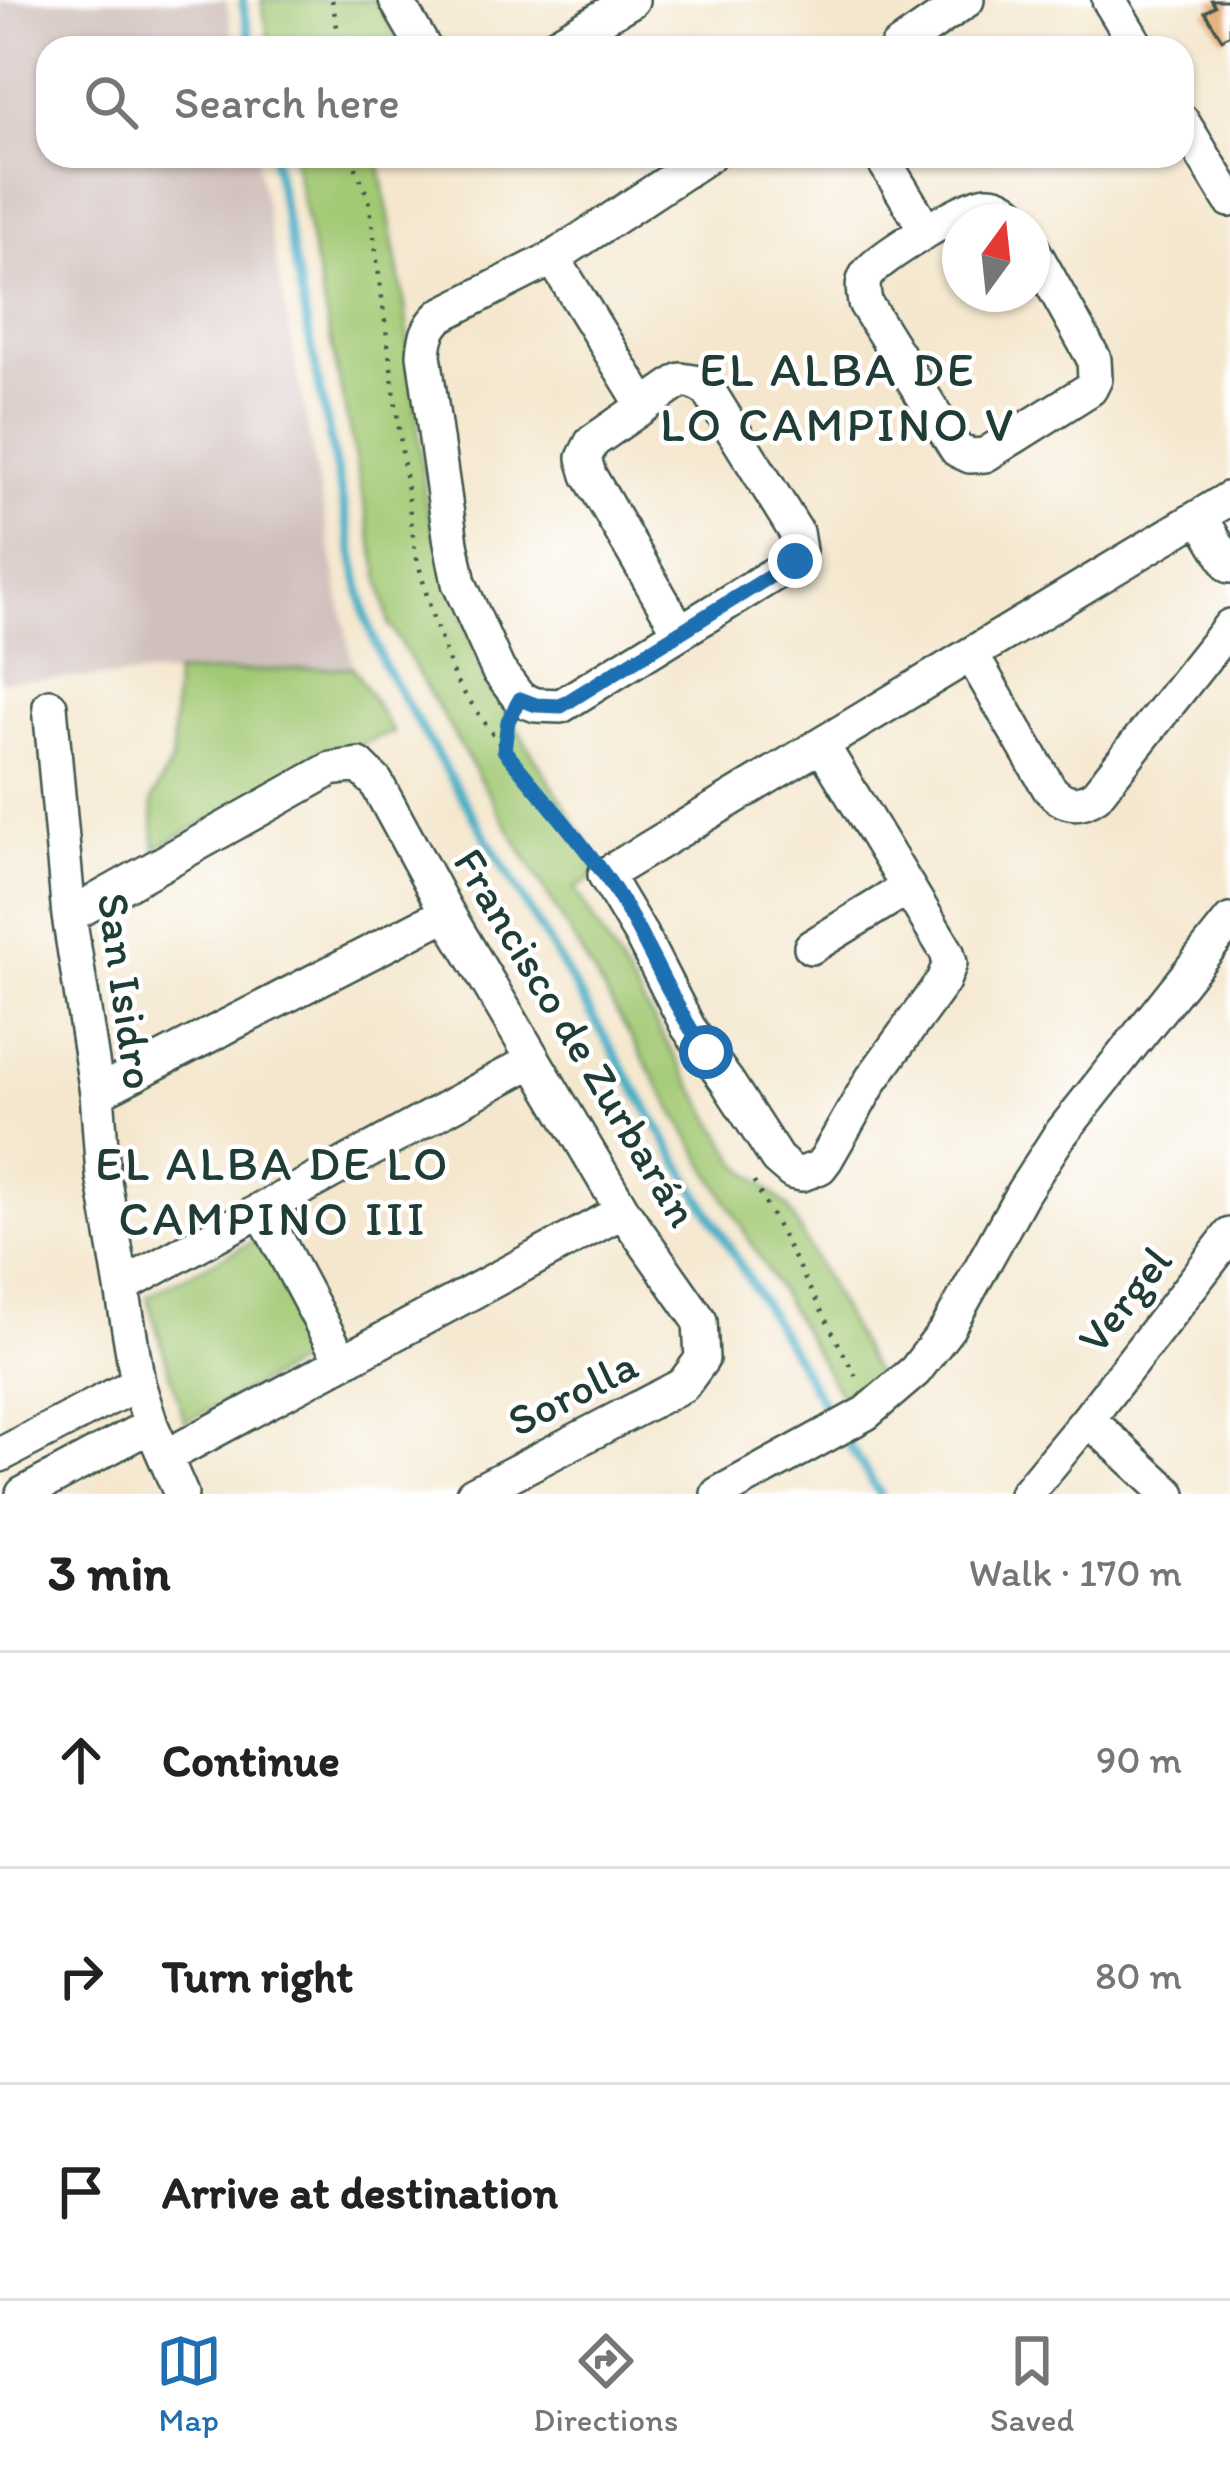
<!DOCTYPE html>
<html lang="en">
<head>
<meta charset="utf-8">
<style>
  :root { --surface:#fff; --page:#f6f6f6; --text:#222; --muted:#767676; --line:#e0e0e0; --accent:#1f6fb2 }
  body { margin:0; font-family:Itim,sans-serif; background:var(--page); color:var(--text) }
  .compass { position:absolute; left:942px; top:204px; width:108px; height:108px; border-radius:50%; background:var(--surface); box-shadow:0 3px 9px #0004; rotate:15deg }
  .stop { position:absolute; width:36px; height:36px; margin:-27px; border:9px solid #1f6fb2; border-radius:50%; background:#fff }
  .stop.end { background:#1f6fb2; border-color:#fff; box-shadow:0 3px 12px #0008 }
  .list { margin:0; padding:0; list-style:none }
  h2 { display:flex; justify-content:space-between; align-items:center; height:156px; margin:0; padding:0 48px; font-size:51px }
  h2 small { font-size:39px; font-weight:400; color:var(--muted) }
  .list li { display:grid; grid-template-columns:78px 1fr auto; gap:36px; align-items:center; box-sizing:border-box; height:216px; padding:0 48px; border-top:3px solid var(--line) }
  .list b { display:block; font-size:45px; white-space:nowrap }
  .list em { font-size:39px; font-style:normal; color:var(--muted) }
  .icon { flex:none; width:66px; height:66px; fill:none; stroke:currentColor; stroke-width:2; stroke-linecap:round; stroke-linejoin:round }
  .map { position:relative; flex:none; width:1230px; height:1494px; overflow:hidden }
  .search { position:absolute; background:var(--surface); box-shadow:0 3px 9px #0004; left:36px; right:36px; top:36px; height:132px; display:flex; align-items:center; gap:30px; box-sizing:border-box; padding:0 42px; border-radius:36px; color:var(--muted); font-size:45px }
  .sheet { height:804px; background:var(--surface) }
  nav { display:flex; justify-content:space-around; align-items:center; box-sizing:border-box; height:168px; border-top:3px solid var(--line); background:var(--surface); font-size:33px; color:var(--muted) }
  nav a { display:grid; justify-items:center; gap:6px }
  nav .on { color:var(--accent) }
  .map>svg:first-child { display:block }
  .industrial { fill:#d0c0bc }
  .green { fill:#a3c974; stroke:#618354; stroke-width:3 }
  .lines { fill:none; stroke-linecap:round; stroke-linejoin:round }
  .stream { stroke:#45adc5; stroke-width:9 }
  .building { fill:#e3ac75 }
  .street-casing { stroke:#3f564b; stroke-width:38 }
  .path { stroke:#3f564b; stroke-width:4.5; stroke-dasharray:3 9; stroke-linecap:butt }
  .street { stroke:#fff; stroke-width:33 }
  .route { stroke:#1f6fb2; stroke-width:15 }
  .labels { text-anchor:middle; stroke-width:9; stroke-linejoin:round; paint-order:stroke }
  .street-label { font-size:45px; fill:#1f3d34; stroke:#fff }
  .neighbourhood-label { font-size:48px; letter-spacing:3px; fill:#1f3d34; stroke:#fff }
</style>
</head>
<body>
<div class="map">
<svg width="1230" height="1494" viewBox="0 0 1230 1494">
  <rect width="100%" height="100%" fill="#fff"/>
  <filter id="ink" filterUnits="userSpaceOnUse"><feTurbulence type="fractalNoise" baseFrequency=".00833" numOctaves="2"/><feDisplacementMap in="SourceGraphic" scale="24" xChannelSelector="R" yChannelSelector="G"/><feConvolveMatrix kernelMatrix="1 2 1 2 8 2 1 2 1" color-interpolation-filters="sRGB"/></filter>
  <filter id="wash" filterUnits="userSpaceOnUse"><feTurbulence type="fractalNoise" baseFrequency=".004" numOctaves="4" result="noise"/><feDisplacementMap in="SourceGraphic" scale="48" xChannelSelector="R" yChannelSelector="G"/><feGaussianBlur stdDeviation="2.7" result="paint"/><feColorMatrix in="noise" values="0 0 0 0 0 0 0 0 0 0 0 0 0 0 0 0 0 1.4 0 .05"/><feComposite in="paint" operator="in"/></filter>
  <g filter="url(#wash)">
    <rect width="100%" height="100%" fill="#f4e7ce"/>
    <path class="industrial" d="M0,0h226l9,48h-187v108h208l97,511 -353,14z"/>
    <path class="green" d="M261,0h116l26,48h-132z
      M293,156h85l27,150 21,198 54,164 124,202 -29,19 164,275 48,42 91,173 -29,31 -460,-786z
      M353,667l40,66 -13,3 -225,112 -3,-48 20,-40 3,-86z
      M262,1237l61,113 -138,72 -38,-126z"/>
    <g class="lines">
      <path class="stream" d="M242,0l10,48
        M273,156l93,462 17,46 441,742 56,88"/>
    </g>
    <g id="blocks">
      <path class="building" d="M1211,0h19v34l-8,5 -17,-27 10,-6z"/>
    </g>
  </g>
  <g filter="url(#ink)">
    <use href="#blocks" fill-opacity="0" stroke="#3f564b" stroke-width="3"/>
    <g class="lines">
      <defs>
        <path id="street" d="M396,0l28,48
          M1109,0l29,48
          M550,48l82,-48
          M897,48l70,-48
          M1182,121l48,79
          M881,156l45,74
          M1017,222c-6,-11 -17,-20 -30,-19 -21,2 -111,55 -121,73 -5,8 -2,18 -1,27l92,147 13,6 15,-1 105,-66 5,-10 -1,-20 -62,-111
          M553,258l91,148
          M1200,516l30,50
          M680,632l-91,-157 -5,-17 8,-16 89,-62 13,2 14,8 88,142 3,18 -4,11 -234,145 -25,-1 -16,-6 -22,-29 -39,-87 -8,-40 -27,-188c1,-17 4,-28 17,-40l112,-57 155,-102
          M971,654l78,134c14,17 30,19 47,7l134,-169
          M50,706l19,210 28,177 6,82 35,208 13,42 30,69
          M822,745l125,207 3,11 -7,18 -71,98 -46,80 -6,8 -18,7 -10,-2 -15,-13 -49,-76 -40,-56 -46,-90 -37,-62 625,-377
          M69,916l262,-147 28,-4 17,17 71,131 176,298 77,110 2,38 -19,26 -210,109
          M811,947l96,-59
          M97,1093l350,-180
          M261,1209l81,153
          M123,1286l411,-226
          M1088,1419l81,75
          M0,1455l138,-72
          M165,1457l458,-246
          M23,1494l128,-69
          M718,1494l148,-81 49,-42 33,-43 75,-136 36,-56 171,-215
          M1026,1494l62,-75 142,-184"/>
      </defs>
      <use href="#street" class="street-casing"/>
      <path class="path" d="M332,0l9,48
        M351,156l18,43 46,352 18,67 22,62 49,70
        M508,726l-4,24 83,102
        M754,1182l103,197"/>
      <use href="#street" class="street"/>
    </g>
  </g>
  <g class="lines" filter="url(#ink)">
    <path class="route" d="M706,1052c-40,-56 -62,-122 -102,-178 -31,-43 -67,-83 -100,-124l4,-29 12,-22 16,6 25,1 234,-145"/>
  </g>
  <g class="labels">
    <g class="street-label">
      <text transform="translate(127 991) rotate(82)" y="16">San Isidro</text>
      <text transform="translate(577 1037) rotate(59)" y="16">Francisco de Zurbarán</text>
      <text transform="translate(1124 1299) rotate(-52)" y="16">Vergel</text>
      <text transform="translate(572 1392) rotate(-27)" y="16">Sorolla</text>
    </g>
    <g class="neighbourhood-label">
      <text x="838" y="386">EL ALBA DE<tspan x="838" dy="55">LO CAMPINO V</tspan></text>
      <text x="273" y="1180">EL ALBA DE LO<tspan x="273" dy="55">CAMPINO III</tspan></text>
    </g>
  </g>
</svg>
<svg class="compass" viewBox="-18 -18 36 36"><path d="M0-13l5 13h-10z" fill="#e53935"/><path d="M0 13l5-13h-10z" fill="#767676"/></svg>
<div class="stop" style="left:706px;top:1052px"></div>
<div class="stop end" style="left:795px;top:561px"></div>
<div class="search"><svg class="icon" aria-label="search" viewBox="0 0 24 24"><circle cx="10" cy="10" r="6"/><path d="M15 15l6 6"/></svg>Search here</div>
</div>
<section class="sheet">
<h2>3 min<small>Walk · 170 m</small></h2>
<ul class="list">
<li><svg class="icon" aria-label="ahead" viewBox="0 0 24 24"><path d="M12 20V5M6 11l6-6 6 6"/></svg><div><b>Continue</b></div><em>90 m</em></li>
<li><svg class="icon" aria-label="right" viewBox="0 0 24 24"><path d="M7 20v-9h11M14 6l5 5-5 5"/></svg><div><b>Turn right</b></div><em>80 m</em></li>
<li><svg class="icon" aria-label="arrive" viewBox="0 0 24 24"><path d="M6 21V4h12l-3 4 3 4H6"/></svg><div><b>Arrive at destination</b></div></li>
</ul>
</section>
<nav>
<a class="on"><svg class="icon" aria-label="map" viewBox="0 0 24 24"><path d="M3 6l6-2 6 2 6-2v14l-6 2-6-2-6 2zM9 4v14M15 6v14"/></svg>Map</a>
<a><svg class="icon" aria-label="directions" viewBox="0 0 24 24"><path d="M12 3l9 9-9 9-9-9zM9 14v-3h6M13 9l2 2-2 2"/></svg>Directions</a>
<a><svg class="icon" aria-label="saved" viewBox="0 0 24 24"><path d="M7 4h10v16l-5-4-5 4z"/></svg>Saved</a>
</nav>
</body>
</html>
